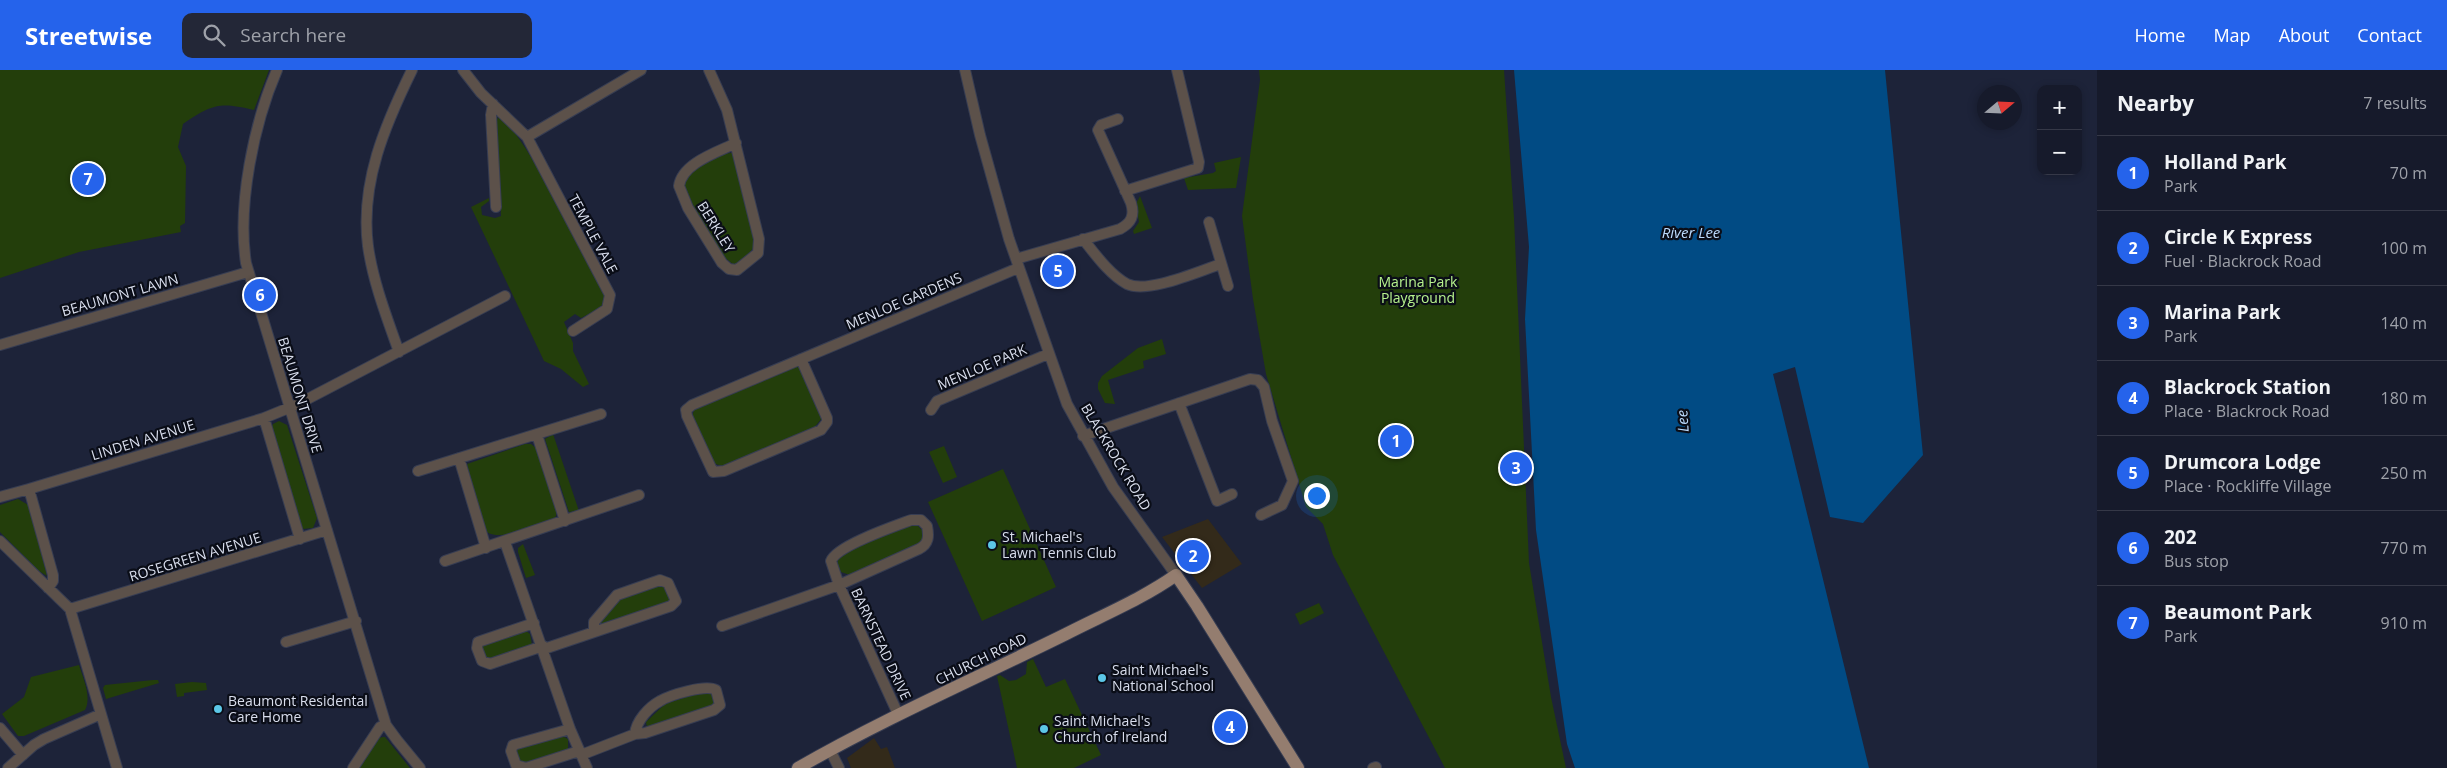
<!DOCTYPE html>
<html lang="en">
<head>
<meta charset="utf-8">
<style>
  :root { --surface:#161a2b; --page:#232737; --text:#f1f3f6; --muted:#9ea1a9; --line:#353847; --accent:#2563eb }
  body { margin:0; font-family:"Open Sans",sans-serif; background:var(--page); color:var(--text) }
  .controls { position:absolute; right:15px; top:15px; display:grid; overflow:hidden; border-radius:10px; box-shadow:0 2px 8px #0003 }
  .controls button { width:45px; height:45px; display:grid; place-items:center; padding:0; border:0; border-bottom:1px solid var(--line); background:var(--surface); color:var(--text); font:25px sans-serif }
  .compass { position:absolute; left:1977px; top:15px; width:45px; height:45px; border-radius:50%; background:var(--surface); box-shadow:0 2px 8px #0003; rotate:71deg }
  .you { position:absolute; left:1316px; top:425px; width:18px; height:18px; margin:-12px; border:4px solid #fff; border-radius:50%; background:#1a73e8; box-shadow:0 0 0 8px #1a73e833 }
  .badge { display:grid; place-items:center; width:32px; height:32px; border-radius:50%; background:var(--accent); color:#fff; font-size:16px; font-weight:700 }
  .pin { position:absolute; translate:-50% -50%; border:2px solid #fff; box-shadow:0 1px 5px #0006 }
  .list { margin:0; padding:0; list-style:none }
  h2 { display:flex; justify-content:space-between; align-items:center; height:65px; margin:0; padding:0 20px; font-size:21px }
  h2 small { font-size:16px; font-weight:400; color:var(--muted) }
  .list li { display:grid; grid-template-columns:32px 1fr auto; gap:15px; align-items:center; box-sizing:border-box; height:75px; padding:0 20px; border-top:1px solid var(--line) }
  .list b { display:block; font-size:19px; white-space:nowrap }
  .list p { margin:0; font-size:16px; white-space:nowrap; color:var(--muted) }
  .list em { font-size:16px; font-style:normal; color:var(--muted) }
  .icon { flex:none; width:28px; height:28px; fill:none; stroke:currentColor; stroke-width:2; stroke-linecap:round; stroke-linejoin:round }
  .map { position:relative; flex:none; width:2097px; height:698px; overflow:hidden }
  header { display:flex; align-items:center; gap:30px; box-sizing:border-box; height:70px; padding:0 25px; background:var(--accent); color:#fff }
  header strong { font-size:24px }
  nav { display:flex; gap:28px; margin-inline-start:auto; font-size:18px }
  .search { width:350px; height:45px; background:var(--page); display:flex; align-items:center; gap:12px; box-sizing:border-box; padding:0 18px; border-radius:10px; color:var(--muted); font-size:19px }
  main { display:flex }
  aside { flex:1; background:var(--surface) }
  .map>svg:first-child { display:block }
  .commercial { fill:#332a1a }
  .green { fill:#233e0b }
  .water { fill:#014b84 }
  .lines { fill:none; stroke-linecap:round; stroke-linejoin:round }
  .minor-casing { stroke:#373d52; stroke-width:12 }
  .major-casing { stroke:#373d52; stroke-width:14 }
  .minor { stroke:#5c514a; stroke-width:10 }
  .major { stroke:#947d6f; stroke-width:12 }
  .poi-dot { fill:#5cc7e7; stroke:#0a0d17; stroke-width:2 }
  .labels { text-anchor:middle; stroke-width:4.5; stroke-linejoin:round; paint-order:stroke }
  .street-label { font-size:14px; fill:#d9deed; stroke:#0a0d17 }
  .park-label { font-size:14px; fill:#b7f38e; stroke:#0a0d17 }
  .poi-label { font-size:14px; fill:#d9deed; stroke:#0a0d17; text-anchor:start }
  .water-label { font-size:15px; font-style:italic; fill:#bbdafc; stroke:#0a0d17 }
</style>
</head>
<body>
<header>
<strong>Streetwise</strong>
<div class="search"><svg class="icon" aria-label="search" viewBox="0 0 24 24"><circle cx="10" cy="10" r="6"/><path d="M15 15l6 6"/></svg>Search here</div>
<nav><a>Home</a><a>Map</a><a>About</a><a>Contact</a></nav>
</header>
<main>
<div class="map">
<svg width="2097" height="698" viewBox="0 0 2097 698">
  <rect width="100%" height="100%" fill="#1d2339"/>
  <path class="commercial" d="M1208,449l34,45 -40,24 -40,-51z
    M874,668l7,11 6,-2 8,21h-44l-4,-10z"/>
  <path class="green" d="M0,0h269l-15,40c-35,-8 -41,-6 -71,14l-5,23 8,19 -1,57 -5,3 1,6 -102,20 -79,26z
    M1259,0h245l10,148 15,345 22,134 15,71h-121l-112,-213 -10,-31 -17,-17 -40,-133 -13,-75 -11,-83 18,-136z
    M498,47c24,8 90,147 106,177l1,7 -6,8 -18,9 -6,-4 -11,8 9,21v8l16,33 -6,3 -22,-18 -17,-8 -73,-154 18,-9v3l-8,6 1,8 13,3 6,-2 -5,-92z
    M732,83l3,3 20,90 -14,17 -7,2 -10,-8 -37,-60c-1,-5 -3,-10 -2,-15 4,-11 36,-30 47,-29z
    M1241,87l-5,31 -48,2 -4,-12 29,-5 3,-2 -2,-8z
    M1140,126l12,32 -18,6 -1,-3 6,-9 -3,-18z
    M1162,269l4,15 -23,7 1,7 -36,12 7,24 -10,-1 -7,-14v-6l4,-7 36,-28z
    M798,295l24,53 -9,11 -88,38 -15,-5 -18,-43 2,-10z
    M279,351l8,4 30,93 -4,10 -11,1 -31,-101 2,-4z
    M553,364l26,77 -10,1 -24,-73z
    M525,374h6l5,4 21,60 -1,8 -3,4c-18,5 -56,25 -70,9l-16,-65z
    M944,376l13,31 -14,6 -14,-31z
    M1003,399l53,118 -74,34 -54,-119z
    M18,429l12,7 17,70 -8,-5 -39,-39v-27z
    M909,455h8l6,6v9l-4,4 -69,31 -9,-3 -4,-9c3,-14 58,-32 72,-38z
    M523,474l12,31 -9,3 -8,-26v-4z
    M662,513l9,18 -69,25 -2,-2 19,-25z
    M1319,533l5,10 -24,12 -5,-11z
    M526,561l4,3 2,11 -41,14 -6,-3 -4,-11z
    M1033,589l13,28 19,-8 36,76 -27,13h-57l-20,-92 3,-1 9,6 7,-1 10,-6 1,-12z
    M79,595c4,13 13,32 6,45l-61,26h-6l-16,-22 22,-17 7,-20z
    M153,610h5l1,3 -53,16 -3,-11 2,-3z
    M192,612l14,1 1,7 -23,3v3l-7,1 -2,-13z
    M702,622l9,2 4,10 -68,23 -1,-5 19,-18z
    M562,666l6,3v11l-42,13 -6,-1 -4,-10 2,-4z
    M383,667h2l25,31h-52l21,-30z"/>
  <path class="water" d="M1514,0h371l38,385 -60,68 -33,-6 -35,-150 -22,7 96,394h-294l-8,-24 -31,-214 -11,-211 4,-72z"/>
  <g class="lines">
    <defs>
      <path id="minor" d="M277,0c-23,53 -40,135 -31,193l140,462 11,15 23,28
        M463,0l18,23 46,44 114,-67
        M709,0l18,40 32,129 -1,14 -21,17 -8,-1 -7,-6 -34,-55 -9,-22c3,-23 39,-34 57,-43
        M965,0l15,65 29,104 58,165 46,83 63,88
        M493,34l-2,11 5,92
        M527,67l83,158 -3,14 -34,22
        M1125,121l73,-23 1,-6 -22,-92
        M1209,152l19,64
        M1083,169c12,15 27,36 44,45 21,10 72,-13 94,-20
        M1016,189l104,-30c11,-6 15,-13 11,-26l-33,-73 3,-5 17,-6
        M0,275l248,-73
        M399,282c-12,-34 -26,-70 -31,-106 -8,-63 17,-121 44,-176
        M801,289l26,59v4l-6,8 -97,41 -11,1 -26,-56 -1,-6 6,-5 326,-137
        M1179,333l38,98 15,-7
        M931,340l6,-9 111,-47
        M264,348l36,121
        M537,365l28,86
        M1083,366l167,-57 8,1 6,7 8,34 21,60 -11,24 -21,10
        M459,388l27,90
        M418,401l183,-57
        M29,419l235,-71 32,-13 209,-109
        M0,427l29,-8 24,86v6l-5,7
        M0,471l70,68 47,159
        M505,472l65,187 17,39
        M445,491l194,-66
        M70,539l257,-79
        M534,553l-56,19 -1,6 5,13 8,3 53,-18
        M722,556l117,-41 80,-36c10,-5 10,-13 8,-23l-6,-6h-10c-16,6 -75,26 -80,41l8,24 59,129
        M286,572l70,-21
        M544,579l127,-43 5,-5 -8,-18 -8,-3 -43,15 -23,27v10
        M0,658l23,27
        M570,659l-57,16 -2,6 5,14 10,3 53,-17
        M830,680l9,18
        M581,685l54,-21 10,-1 69,-23 6,-5 -4,-15c-10,-6 -46,5 -56,11 -11,6 -24,20 -25,33
        M8,698l26,-23 10,-6 57,-25
        M353,698l27,-41 6,-2
        M1373,698l3,-1"/>
      <path id="major" d="M798,698c87,-50 179,-90 268,-134 37,-19 76,-35 110,-59l21,31 101,162"/>
    </defs>
    <use href="#minor" class="minor-casing"/>
    <use href="#major" class="major-casing"/>
    <use href="#minor" class="minor"/>
    <use href="#major" class="major"/>
  </g>
  <g class="poi-dot">
    <circle cx="992" cy="475" r="5"/>
    <circle cx="1102" cy="608" r="5"/>
    <circle cx="218" cy="639" r="5"/>
    <circle cx="1044" cy="659" r="5"/>
  </g>
  <g class="labels">
    <g class="street-label">
      <text transform="translate(716 157) rotate(58)" y="5">BERKLEY</text>
      <text transform="translate(593 164) rotate(62)" y="5">TEMPLE VALE</text>
      <text transform="translate(120 225) rotate(-16)" y="5">BEAUMONT LAWN</text>
      <text transform="translate(904 231) rotate(-23)" y="5">MENLOE GARDENS</text>
      <text transform="translate(982 297) rotate(-23)" y="5">MENLOE PARK</text>
      <text transform="translate(300 325) rotate(73)" y="5">BEAUMONT DRIVE</text>
      <text transform="translate(143 370) rotate(-17)" y="5">LINDEN AVENUE</text>
      <text transform="translate(1116 387) rotate(59)" y="5">BLACKROCK ROAD</text>
      <text transform="translate(195 487) rotate(-17)" y="5">ROSEGREEN AVENUE</text>
      <text transform="translate(881 574) rotate(65)" y="5">BARNSTEAD DRIVE</text>
      <text transform="translate(981 589) rotate(-26)" y="5">CHURCH ROAD</text>
    </g>
    <g class="park-label">
      <text x="1418" y="217">Marina Park<tspan x="1418" dy="16">Playground</tspan></text>
    </g>
    <g class="poi-label">
      <text x="1002" y="472">St. Michael's<tspan x="1002" dy="16">Lawn Tennis Club</tspan></text>
      <text x="1112" y="605">Saint Michael's<tspan x="1112" dy="16">National School</tspan></text>
      <text x="228" y="636">Beaumont Residental<tspan x="228" dy="16">Care Home</tspan></text>
      <text x="1054" y="656">Saint Michael's<tspan x="1054" dy="16">Church of Ireland</tspan></text>
    </g>
    <g class="water-label">
      <text x="1691" y="168">River Lee</text>
      <text transform="translate(1683 351) rotate(-94)" y="5">Lee</text>
    </g>
  </g>
</svg>
<div class="controls">
<button>+</button>
<button>−</button>
</div>
<svg class="compass" viewBox="-18 -18 36 36"><path d="M0-13l5 13h-10z" fill="#e53935"/><path d="M0 13l5-13h-10z" fill="#9ea1a9"/></svg>
<div class="you"></div>
<div class="pin badge" style="left:1396px;top:371px">1</div>
<div class="pin badge" style="left:1193px;top:486px">2</div>
<div class="pin badge" style="left:1516px;top:398px">3</div>
<div class="pin badge" style="left:1230px;top:657px">4</div>
<div class="pin badge" style="left:1058px;top:201px">5</div>
<div class="pin badge" style="left:260px;top:225px">6</div>
<div class="pin badge" style="left:88px;top:109px">7</div>
</div>
<aside>
<h2>Nearby<small>7 results</small></h2>
<ul class="list">
<li><span class="badge">1</span><div><b>Holland Park</b><p>Park</p></div><em>70 m</em></li>
<li><span class="badge">2</span><div><b>Circle K Express</b><p>Fuel · Blackrock Road</p></div><em>100 m</em></li>
<li><span class="badge">3</span><div><b>Marina Park</b><p>Park</p></div><em>140 m</em></li>
<li><span class="badge">4</span><div><b>Blackrock Station</b><p>Place · Blackrock Road</p></div><em>180 m</em></li>
<li><span class="badge">5</span><div><b>Drumcora Lodge</b><p>Place · Rockliffe Village</p></div><em>250 m</em></li>
<li><span class="badge">6</span><div><b>202</b><p>Bus stop</p></div><em>770 m</em></li>
<li><span class="badge">7</span><div><b>Beaumont Park</b><p>Park</p></div><em>910 m</em></li>
</ul>
</aside>
</main>
</body>
</html>
